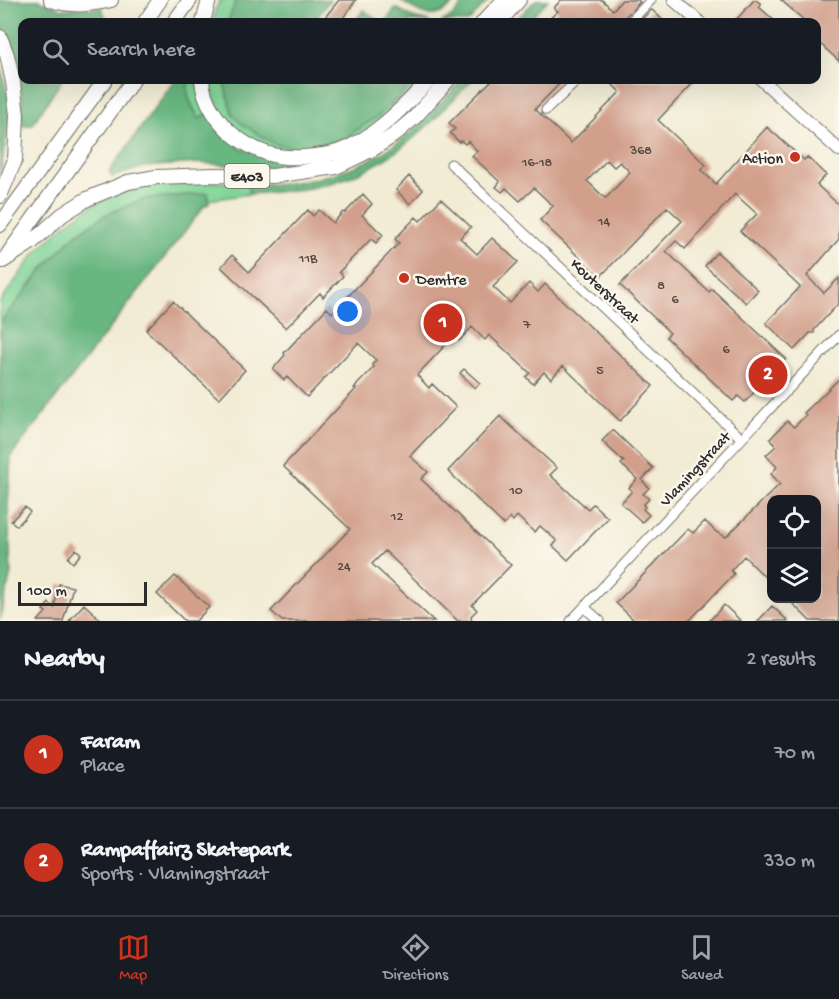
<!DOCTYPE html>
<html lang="en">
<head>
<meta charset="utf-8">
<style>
  :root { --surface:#171b24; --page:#20242c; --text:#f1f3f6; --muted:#9ea1a6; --line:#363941; --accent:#c8321e }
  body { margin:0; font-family:"Gochi Hand",sans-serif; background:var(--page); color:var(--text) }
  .controls { position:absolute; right:18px; bottom:18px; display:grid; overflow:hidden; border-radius:12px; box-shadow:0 6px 24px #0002 }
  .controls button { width:54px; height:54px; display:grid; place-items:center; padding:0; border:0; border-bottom:2px solid var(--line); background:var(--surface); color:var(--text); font:30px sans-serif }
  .scale { position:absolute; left:18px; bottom:15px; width:129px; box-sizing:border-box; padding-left:6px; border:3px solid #2b2b2b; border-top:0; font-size:16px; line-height:21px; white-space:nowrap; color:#2b2b2b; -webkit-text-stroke:4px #fbf7ec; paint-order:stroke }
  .you { position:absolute; left:348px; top:312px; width:21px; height:21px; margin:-15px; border:4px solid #fff; border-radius:50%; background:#1a73e8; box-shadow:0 0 0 9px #1a73e833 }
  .badge { display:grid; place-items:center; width:39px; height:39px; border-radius:50%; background:var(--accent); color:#fff; font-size:20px; font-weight:700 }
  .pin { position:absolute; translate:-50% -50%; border:3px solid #fff; box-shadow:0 2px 6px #0006 }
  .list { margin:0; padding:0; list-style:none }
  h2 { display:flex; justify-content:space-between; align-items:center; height:78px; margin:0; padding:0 24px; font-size:26px }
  h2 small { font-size:20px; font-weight:400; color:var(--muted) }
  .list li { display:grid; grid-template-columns:39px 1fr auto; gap:18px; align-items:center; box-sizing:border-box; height:108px; padding:0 24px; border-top:2px solid var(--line) }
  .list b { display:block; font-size:22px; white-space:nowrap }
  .list p { margin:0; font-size:20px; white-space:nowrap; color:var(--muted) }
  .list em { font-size:20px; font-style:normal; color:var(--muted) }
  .icon { flex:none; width:33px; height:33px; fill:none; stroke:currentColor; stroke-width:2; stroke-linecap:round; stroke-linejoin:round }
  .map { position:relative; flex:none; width:839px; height:621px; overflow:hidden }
  .search { position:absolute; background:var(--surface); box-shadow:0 6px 24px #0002; left:18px; right:18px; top:18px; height:66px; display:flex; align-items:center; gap:15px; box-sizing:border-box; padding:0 21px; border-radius:12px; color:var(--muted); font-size:22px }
  .sheet { height:294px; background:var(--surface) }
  nav { display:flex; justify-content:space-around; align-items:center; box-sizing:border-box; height:84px; border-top:2px solid var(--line); background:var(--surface); font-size:16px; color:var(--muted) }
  nav a { display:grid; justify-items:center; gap:3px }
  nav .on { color:var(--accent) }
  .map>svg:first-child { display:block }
  .green { fill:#80d497; stroke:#568061; stroke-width:1.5 }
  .forest { fill:#68b680; stroke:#4a7056; stroke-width:1.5 }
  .building { fill:#d29f8b; fill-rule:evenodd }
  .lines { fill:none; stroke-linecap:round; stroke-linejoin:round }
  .minor-casing { stroke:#716f66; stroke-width:11 }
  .major-casing { stroke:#716f66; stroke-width:14 }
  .highway-casing { stroke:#716f66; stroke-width:16 }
  .minor { stroke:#fff; stroke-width:9 }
  .major { stroke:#fff; stroke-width:12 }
  .highway { stroke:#fff; stroke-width:14 }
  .poi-dot { fill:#c8321e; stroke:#fbf7ec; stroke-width:2 }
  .labels { text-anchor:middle; stroke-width:5; stroke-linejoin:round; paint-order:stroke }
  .number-label { font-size:14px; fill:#554843 }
  .shield { fill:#fbf7ec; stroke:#696865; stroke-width:1.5 }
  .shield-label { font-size:15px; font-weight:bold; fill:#2b2b2b }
  .poi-label { font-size:16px; fill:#2b2b2b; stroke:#fbf7ec; text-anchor:end }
  .street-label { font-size:16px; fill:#2b2b2b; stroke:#fbf7ec }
</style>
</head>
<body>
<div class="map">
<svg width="839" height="621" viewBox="0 0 839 621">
  <rect width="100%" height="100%" fill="#fbf7ec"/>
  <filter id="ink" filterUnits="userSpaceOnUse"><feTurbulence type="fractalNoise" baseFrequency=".0167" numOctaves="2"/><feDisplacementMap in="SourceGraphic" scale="12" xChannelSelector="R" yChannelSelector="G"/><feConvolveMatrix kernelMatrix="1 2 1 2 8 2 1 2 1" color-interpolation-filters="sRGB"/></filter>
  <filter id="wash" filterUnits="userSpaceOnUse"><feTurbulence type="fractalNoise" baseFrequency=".008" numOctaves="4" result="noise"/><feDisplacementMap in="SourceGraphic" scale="24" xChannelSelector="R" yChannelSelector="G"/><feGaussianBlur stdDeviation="1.35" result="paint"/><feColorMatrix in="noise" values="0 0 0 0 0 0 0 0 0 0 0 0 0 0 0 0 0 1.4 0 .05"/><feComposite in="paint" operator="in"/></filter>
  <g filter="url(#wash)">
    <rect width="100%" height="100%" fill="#f2ecd4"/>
    <path class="green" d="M220,0h16l-8,22h-15l3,-14z
      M189,80h7l11,33 -8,6c-7,-13 -16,-25 -10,-39z
      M210,80h13l9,33 62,35 28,-4 23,-6 32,-21 40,-37h4c-17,18 -33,35 -54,50 -35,26 -90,32 -125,4 -16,-14 -30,-33 -32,-54z
      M206,182l42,1 1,11 -40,6 -1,-7 -64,6 -39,16 -31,21 -30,32 -44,55v-21l35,-49 31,-29 30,-21 22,-9 26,-8z"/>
    <path class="forest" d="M0,0h39l23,9 40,-1 3,8 -2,6h-81v58h40l-30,45 -10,1v-31l-5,-22 -17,-51z
      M236,0h94l-17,22h-85z
      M402,0h54c-18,24 -34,15 -55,1z
      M466,0h23l-21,22h-27c12,-3 18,-13 25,-22z
      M536,0h12l-21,22h-13z
      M396,8l19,11 15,3h-45z
      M364,10l16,12h-26z
      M0,63l8,34 1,22 -9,56z
      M175,80h14c-5,14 3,26 10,39l8,-6 35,36 100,6 93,-75h8l-33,34 -25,20 -41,24 -22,7 -37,4 -87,-6 -54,4 -32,10 -3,-5z
      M223,80h88l5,3 3,-3h98l-40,37 -32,21 -23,6 -28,4 -20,-4 -34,-21 -8,-10z
      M462,80h10c-43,45 -78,85 -141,103 -27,8 -55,9 -82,11l-1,-11c11,1 22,2 32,1 47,-4 95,-20 131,-52 18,-16 35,-34 51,-52z
      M208,193l1,11 -4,1 -194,251 -3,50 3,67 -11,46v-296l44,-55 30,-32 31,-21 39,-16z"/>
    <g id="blocks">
      <path class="building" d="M339,0h17l-13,18 6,4h-28z
        M561,0h41l11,10 9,-10h16l2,2 -15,15 -2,5h-77l12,-11 -4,-3z
        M754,0h2l5,4 -2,3 17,15h-42z
        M781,0h58v61l-23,-21v-18h-10z
        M652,10l13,12h-26l11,-11z
        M492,80h71l-28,29 36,34 49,-51 -9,-9 3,-3h82l-38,40 48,45 -5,5 15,14 51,-57 37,33 3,-3 19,18 -9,10 22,20v34l-32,37 17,17 15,-15v25l-25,27v3h-4l-16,17 -28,-27 34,-36 -60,-56 17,-17 -22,-20 -50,55 -9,-8 -10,10 43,41 3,-3 74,70 -41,43 -7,-6 -5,5 -67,-64 4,-4 -50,-48 62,-64 -15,-14 -67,70 -60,-57 13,-14 -19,-18 -14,13 -14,-13 -4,4 -6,-5 4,-5 -28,-26 5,-5 -9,-10 -3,3 -4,-3 -2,1 -9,-9 5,-4 -6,-6zM607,160l7,7 6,-5 10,10 -23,25 -2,1 -18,-17z
        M409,176l14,14 -13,14 -14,-14z
        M363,194l9,10 -10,11 21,20 -7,8 -5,-4 -32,33 4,4 -20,21 -3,-4 -34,35 -65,-61 11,-12 17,17 59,-62 5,6 6,-6 14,13 10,-11 2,1z
        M441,199l30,28 -11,11 17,16 15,-16 26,24 -25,25 17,16 19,-20 9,9 7,-8 108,102 -33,35 -57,-55 -12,13 -7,-7 -11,12 -7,-7 4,-4 -41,-38 -4,5 -13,-13 -13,14 -5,-5 -37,39 12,13 3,-4 24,23 -46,49 18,16 -7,7 90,86 -39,40 5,5 -6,6 1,5h-14l-73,-70 -13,13 62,57h-152l-11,-10 79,-82 -67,-63 73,-77 -2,-1 20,-21 -2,-2 4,-5 -18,-17 -51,54 -20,-20 -3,3 -11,-11 12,-14 -1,-2 43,-45 5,5 67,-70 -4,-4 21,-22 4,4z
        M717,252l41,38 -12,13 -41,-37z
        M173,301l72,69 -26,29 -73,-69z
        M464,369l16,14 -5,5 -15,-15z
        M839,379v242h-29l-23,-23h29v-98h-45v83l-27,-27 -13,14 3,4 -45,47h-54l-19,-18 72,-74 5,4 12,-12 11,11 10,5 54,-53 -9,-10 6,-7 -11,-12 10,-9 -6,-7 17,-18 7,6 12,-12 -2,-2z
        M500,416l57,52 -7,7 38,34 5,-5 15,14 -40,42 -15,-14 4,-5 -17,-15 -6,6 -17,-16 -4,5 -3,-3 -6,7 -56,-54z
        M613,430l40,38 -11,12 7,8 -6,6 6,5 -6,6 2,2 -2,2 6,6 -7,7 -21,-19 11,-12 -3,-3 8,-9 -16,-15 3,-2 -22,-21z
        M25,507l5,5 -13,14 -6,-5z
        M76,549l5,5 -8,9 -5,-5z
        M175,576l34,31 -13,14h-11l-28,-27z
        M59,584l14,3 -10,34h-25l8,-9 -3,-2 6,-7 5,5z
        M84,604l18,17h-33z
        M724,605l17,16h-32z
        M772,606l16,15h-30z"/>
    </g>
  </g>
  <g filter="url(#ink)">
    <use href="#blocks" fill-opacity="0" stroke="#716f66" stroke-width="1.5"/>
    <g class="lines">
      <defs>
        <path id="minor" d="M630,22l21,-22
          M546,110l32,-30
          M451,164l290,274
          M584,607l16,14
          M571,621l268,-286"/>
        <path id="major" d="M674,0l25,22
          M762,80l77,70"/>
        <path id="highway" d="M51,0c20,7 39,5 60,0
          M145,22l15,-22
          M174,22l16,-22
          M203,22l6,-22
          M483,22l21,-22
          M499,22l20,-22
          M0,37l7,18 6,27 4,33 -2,45 -15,36
          M202,80c1,21 17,44 34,57 22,16 41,22 68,20 13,-1 25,-2 36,-6 33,-12 66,-46 89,-71
          M0,225l105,-145
          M8,254l125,-174
          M3,261l29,-19 30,-27 25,-16 41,-17 28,-5 57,-2 60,1 63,-9 37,-18 21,-14 21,-18 33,-37"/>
      </defs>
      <use href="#minor" class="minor-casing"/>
      <use href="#major" class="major-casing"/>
      <use href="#highway" class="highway-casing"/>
      <use href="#minor" class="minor"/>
      <use href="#major" class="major"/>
      <use href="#highway" class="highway"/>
    </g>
  </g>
  <g class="poi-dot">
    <circle cx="795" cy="157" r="6"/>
    <circle cx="404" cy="278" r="6"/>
  </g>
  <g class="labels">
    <g class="number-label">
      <text x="641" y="154">368</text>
      <text x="537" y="166">16-18</text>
      <text x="604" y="225">14</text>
      <text x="308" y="262">11B</text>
      <text x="661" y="289">8</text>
      <text x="675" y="303">6</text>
      <text x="527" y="328">7</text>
      <text x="726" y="353">6</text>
      <text x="600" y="374">5</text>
      <text x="516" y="494">10</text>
      <text x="397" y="520">12</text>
      <text x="344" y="570">24</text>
    </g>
    <rect class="shield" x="224.5" y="164" width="45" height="24" rx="4.5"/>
    <g class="shield-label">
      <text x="247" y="181">E403</text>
    </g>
    <g class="poi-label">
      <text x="783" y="163">Action</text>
      <text x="416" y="284" text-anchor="start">Demtre</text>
    </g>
    <g class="street-label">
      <text transform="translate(606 290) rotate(43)" y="6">Kouterstraat</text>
      <text transform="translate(694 468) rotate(-47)" y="6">Vlamingstraat</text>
    </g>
  </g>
</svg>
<div class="controls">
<button><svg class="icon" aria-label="locate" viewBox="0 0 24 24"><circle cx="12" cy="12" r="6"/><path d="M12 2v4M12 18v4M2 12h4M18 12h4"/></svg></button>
<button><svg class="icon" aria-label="layers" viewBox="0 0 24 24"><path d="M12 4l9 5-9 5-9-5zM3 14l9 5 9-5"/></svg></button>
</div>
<div class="scale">100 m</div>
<div class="you"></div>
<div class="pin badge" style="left:443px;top:323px">1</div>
<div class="pin badge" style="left:768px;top:375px">2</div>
<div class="search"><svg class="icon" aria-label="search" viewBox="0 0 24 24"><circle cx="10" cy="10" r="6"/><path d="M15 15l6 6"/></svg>Search here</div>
</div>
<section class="sheet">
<h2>Nearby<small>2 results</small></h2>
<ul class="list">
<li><span class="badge">1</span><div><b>Faram</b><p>Place</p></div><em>70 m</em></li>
<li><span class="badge">2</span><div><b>Rampaffairz Skatepark</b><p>Sports · Vlamingstraat</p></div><em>330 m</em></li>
</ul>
</section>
<nav>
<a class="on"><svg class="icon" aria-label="map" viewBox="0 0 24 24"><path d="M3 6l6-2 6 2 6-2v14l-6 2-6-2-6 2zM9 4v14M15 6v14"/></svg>Map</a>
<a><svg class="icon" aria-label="directions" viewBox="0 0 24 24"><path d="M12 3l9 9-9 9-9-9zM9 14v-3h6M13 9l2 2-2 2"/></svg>Directions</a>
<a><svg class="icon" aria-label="saved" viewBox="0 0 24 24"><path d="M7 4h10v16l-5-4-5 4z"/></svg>Saved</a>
</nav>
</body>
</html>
